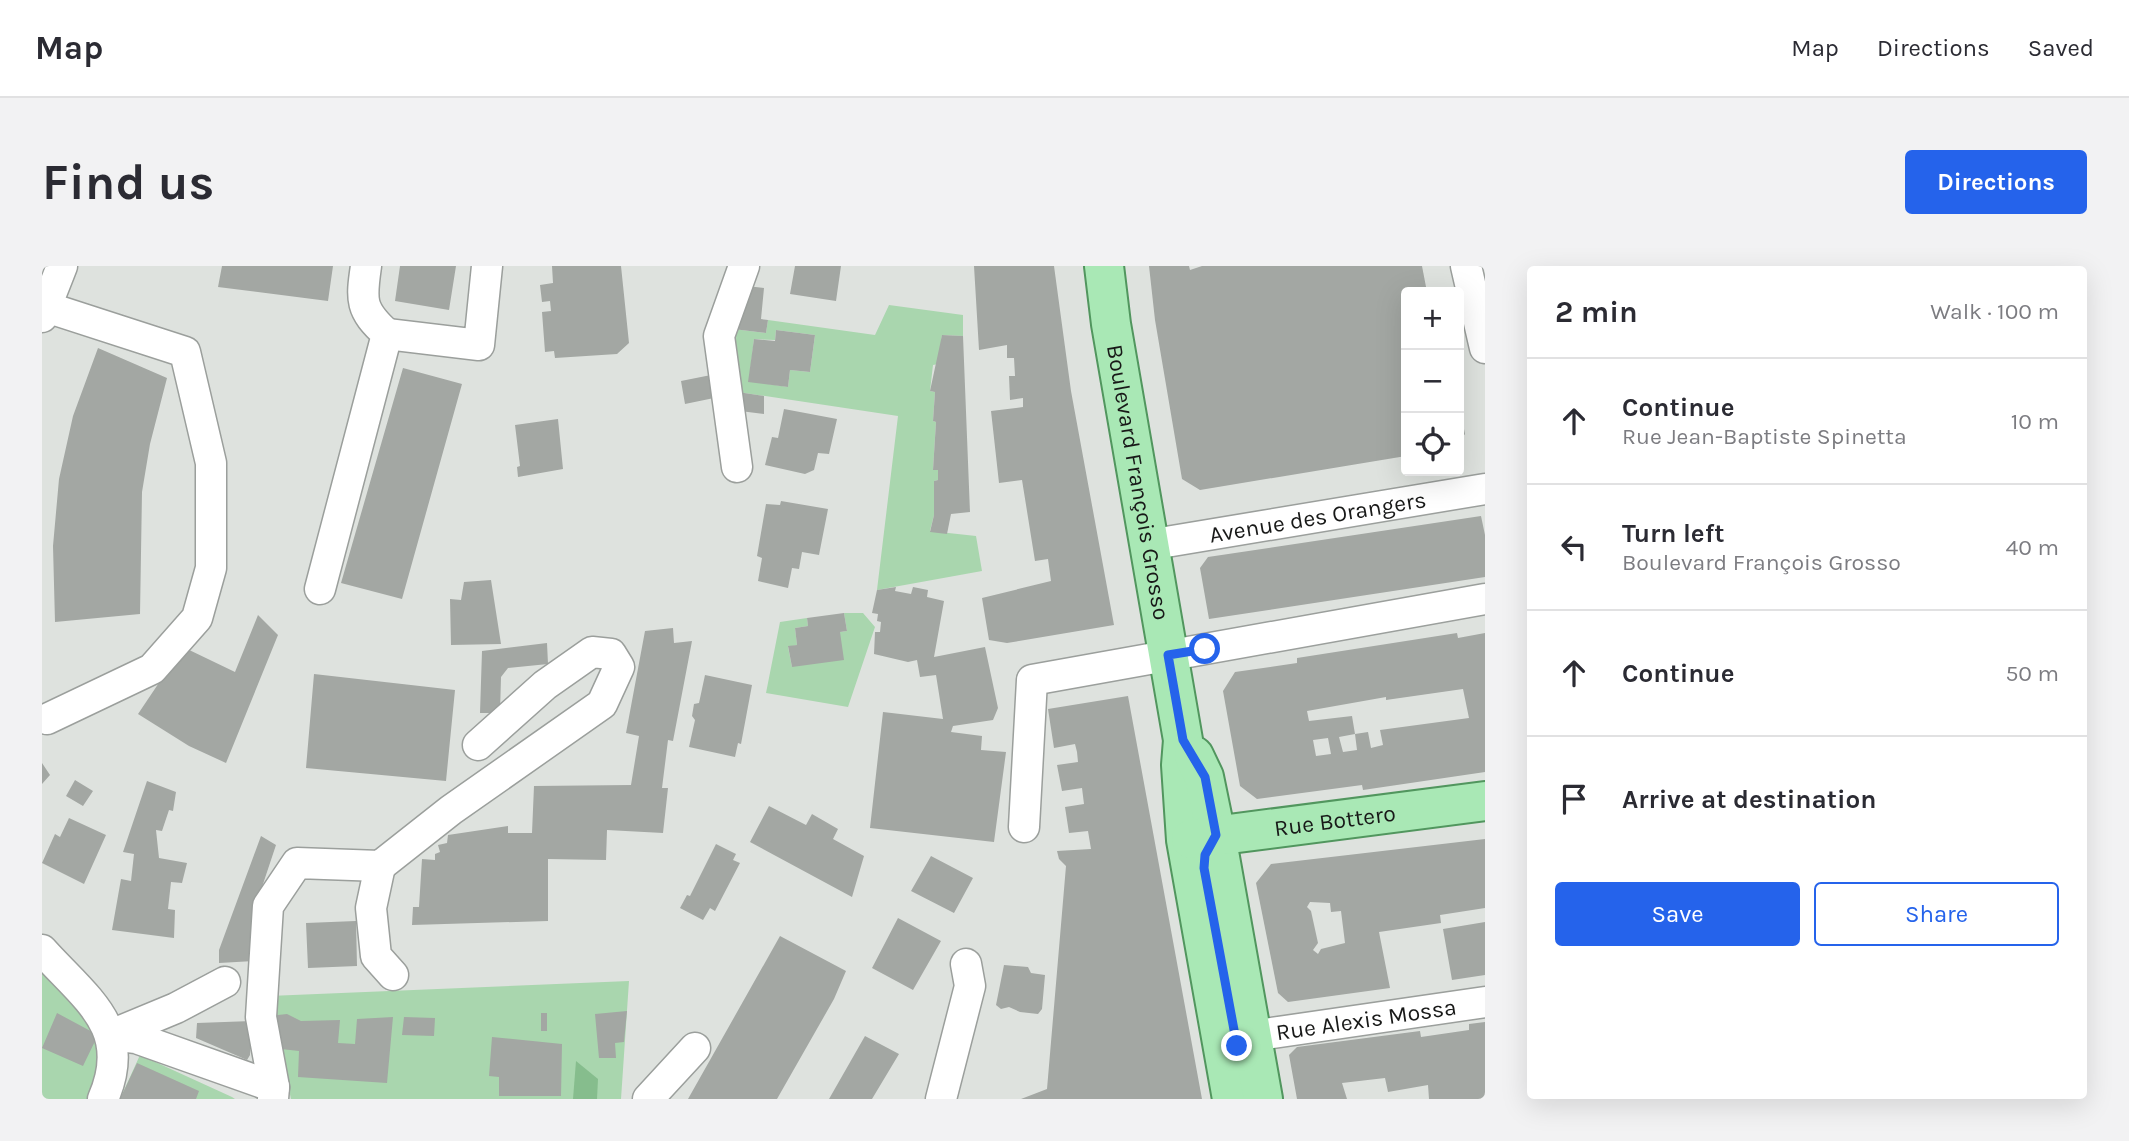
<!DOCTYPE html>
<html lang="en">
<head>
<meta charset="utf-8">
<style>
  :root { --surface:#fff; --page:#f2f2f3; --text:#2b2b33; --muted:#7c7c81; --line:#e1e1e2; --accent:#2563eb }
  body { margin:0; font-family:Karla,sans-serif; background:var(--page); color:var(--text) }
  .controls { position:absolute; right:21px; top:21px; display:grid; overflow:hidden; border-radius:7px; box-shadow:0 7px 28px #0002 }
  .controls button { width:63px; height:63px; display:grid; place-items:center; padding:0; border:0; border-bottom:2px solid var(--line); background:var(--surface); color:var(--text); font:35px sans-serif }
  .stop { position:absolute; width:21px; height:21px; margin:-16px; border:5px solid #2563eb; border-radius:50%; background:#fff }
  .stop.end { background:#2563eb; border-color:#fff; box-shadow:0 2px 7px #0008 }
  .list { margin:0; padding:0; list-style:none }
  h2 { display:flex; justify-content:space-between; align-items:center; height:91px; margin:0; padding:0 28px; font-size:30px }
  h2 small { font-size:23px; font-weight:400; color:var(--muted) }
  .list li { display:grid; grid-template-columns:46px 1fr auto; gap:21px; align-items:center; box-sizing:border-box; height:126px; padding:0 28px; border-top:2px solid var(--line) }
  .list b { display:block; font-size:26px; white-space:nowrap }
  .list p { margin:0; font-size:23px; white-space:nowrap; color:var(--muted) }
  .list em { font-size:23px; font-style:normal; color:var(--muted) }
  .actions { display:flex; gap:14px; padding:21px 28px }
  .actions a { flex:1; padding:16px 0; border:2px solid var(--accent); border-radius:7px; text-align:center; font-size:24px; color:var(--accent) }
  .actions .main { background:var(--accent); color:#fff }
  .icon { flex:none; width:38px; height:38px; fill:none; stroke:currentColor; stroke-width:2; stroke-linecap:round; stroke-linejoin:round }
  .map { position:relative; flex:none; width:1443px; height:833px; overflow:hidden; border-radius:7px }
  header { display:flex; align-items:center; gap:42px; box-sizing:border-box; height:98px; padding:0 35px; background:var(--surface); border-bottom:2px solid var(--line) }
  header strong { font-size:33px }
  nav { display:flex; gap:38px; margin-inline-start:auto; font-size:24px }
  .intro { display:flex; align-items:center; justify-content:space-between; box-sizing:border-box; height:168px; padding:0 42px }
  h1 { margin:0; font-size:49px }
  .button { padding:18px 32px; border-radius:7px; background:var(--accent); color:#fff; font-size:24px; font-weight:700 }
  main { display:flex; gap:42px; padding:0 42px }
  aside { flex:1; background:var(--surface); border-radius:7px; box-shadow:0 7px 28px #0002 }
  .map>svg:first-child { display:block }
  .green { fill:#a9d6ae; fill-rule:evenodd }
  .water { fill:#86bd8d }
  .building { fill:#a3a7a3; fill-rule:evenodd }
  .lines { fill:none; stroke-linecap:round; stroke-linejoin:round }
  .minor-casing { stroke:#9b9f9c; stroke-width:33 }
  .major-casing { stroke:#51965e; stroke-width:42 }
  .minor { stroke:#fff; stroke-width:30 }
  .major { stroke:#a9e8b5; stroke-width:38 }
  .route { stroke:#2563eb; stroke-width:9 }
  .labels { text-anchor:middle; stroke-width:5; stroke-linejoin:round; paint-order:stroke }
  .street-label { font-size:23px; fill:#181918; stroke:#ebefeb }
</style>
</head>
<body>
<header>
<strong>Map</strong>
<nav><a>Map</a><a>Directions</a><a>Saved</a></nav>
</header>
<div class="intro"><h1>Find us</h1><a class="button">Directions</a></div>
<main>
<div class="map">
<svg width="1443" height="833" viewBox="0 0 1443 833">
  <rect width="100%" height="100%" fill="#dee2de"/>
  <path class="green" d="M847,39l74,10v21l-21,-1 -4,29 -5,1 -3,26 5,1 -2,29 3,1 -3,48h5v10l-4,1v34l-4,16 46,5 6,35 -105,19 21,-174 -160,-24 -5,-63 33,4 2,-13 107,15zM734,64l39,5 -5,37 -20,-2 -2,17 -39,-6 5,-42 21,1z
    M802,347h19l12,14 -27,80 -82,-14 14,-71 27,-4 1,8 -13,2 2,17 -9,2 4,20 48,-35 7,-1z
    M0,706l44,46 16,23 -9,58h-51z
    M587,715l-8,118h-330l-22,-103z
    M98,789l92,42 3,2h-115z"/>
  <path class="water" d="M534,795l22,18 -1,20h-24z"/>
  <path class="building" d="M180,0h111l-5,35 -110,-14z
    M358,0h56l-7,44 -54,-9z
    M510,0h69l8,77 -12,11 -62,4 -1,-7 -9,1 -3,-40 9,-1 -1,-10 -8,1 -2,-17 13,-2z
    M753,0h46l-5,35 -46,-7z
    M932,0h80l17,125 43,234 -107,18 -18,-3 -7,-42 69,-17 -3,-22 -13,2 -13,-81 -23,3 -8,-72 32,-4v-9l-13,2 -1,-24h6l-1,-18h-7v-13l-28,5z
    M1107,0h40l1,4 12,-4h220l5,26h-21v164l-206,34 -18,-11 -27,-159z
    M705,20l17,2 -3,31 7,1 -2,13 -33,-4z
    M734,64l39,5 -5,37 -20,-2 -2,17 -40,-5 6,-43 21,2z
    M900,69l21,1 7,176 -19,2 -4,20 -17,-2 4,-17v-34l4,-1v-10h-5l3,-48 -3,-1 2,-29 -5,-1z
    M56,82l69,30 -17,66 -8,48 -2,122 -85,8 -2,-76 6,-67 14,-63z
    M361,102l59,16 -60,215 -61,-16z
    M669,109l3,23 -29,6 -4,-23z
    M696,126l26,4v18l-24,-3z
    M742,143l53,10 -8,35 -11,-1 -4,17 -9,4 -40,-9 7,-28 6,1z
    M1418,143l5,25 -3,4h-3z
    M516,153l5,50 -45,8 -1,-10 3,-1 -5,-41z
    M739,235l47,8 -9,46 -17,-3 -3,17 -7,-1 -4,20 -30,-7 4,-23 -5,-2 9,-52 14,1z
    M1439,250l4,19v42l-276,42 -9,-51 8,-11z
    M449,314l10,64 -50,1 -1,-46 11,1 3,-18z
    M854,321l-1,4 16,3 2,-7 15,3 -1,7 17,4 -10,56 51,-10 13,61 -5,12 -40,6 -2,6 31,4 -1,14 25,2 -12,90 -124,-14 13,-116 60,7 -7,-44 -16,2 -3,-17 -9,2 -34,-8 1,-22h5l1,-10 -4,-1 1,-7 -6,-1 5,-23z
    M802,347l3,18 -7,1 4,28 -52,7 -4,-21 9,-1 -2,-17 13,-2 -1,-8z
    M216,349l20,20 -52,128 -37,-17 -51,-32 45,-67 52,25z
    M631,362l1,15 18,-2 -19,100 -5,-1 -6,48h6l-5,45 -56,-3 -1,30 -58,-1v62l-136,4 1,-18h6l3,-48 13,1v-6l5,-2 -2,-7 9,-2 1,-8 60,-9v7h24l2,-47 97,-1 8,-49 -13,-3 19,-102z
    M1415,367l1,5 27,-5v139l-122,18 -1,-5 -105,14 -17,-13 -17,-95 12,-19 62,-9v-5zM1421,423l6,29 -89,12 3,15 -12,3 -3,-16 -13,2 2,16 -14,2 -4,-15 16,-3 -3,-18 -43,5 -2,-10 79,-14v3zM1286,472l3,16 -15,2 -3,-16z
    M505,377l1,21 -40,4 -7,9 -1,36h-20l2,-62z
    M272,408l141,16 -9,91 -140,-13z
    M663,409l47,10 -11,59 -3,-1 -3,14 -46,-10 6,-27 -3,-4 2,-12 5,-1z
    M1086,430l74,403h-181l26,-10 19,-223 -7,-7 -2,-8 34,-2 -3,-18 -19,2 -4,-26 19,-3 -2,-16 -20,3 -5,-26 21,-3 -1,-10 -2,-8 -21,4 -6,-39z
    M0,497l8,12 -8,9z
    M33,514l18,11 -10,15 -17,-10z
    M105,515l29,11 -3,19 -4,-1 -7,21 -6,-1 3,28 28,5 -5,20 -11,-1 -3,27 7,1 -1,28 -62,-8 9,-51 10,2 3,-27 -11,-2z
    M727,540l37,19 6,-11 26,15 -5,10 31,17 -12,41 -102,-55z
    M27,552l37,17 -22,49 -42,-21 13,-29 5,3z
    M219,570l15,9 -16,48 -6,68 -35,2v-13z
    M1443,573v69l-45,7 1,8 -62,9 11,56 -102,14 -10,-9 -22,-110 15,-19zM1268,636l20,1 1,9 10,-1 4,32 -24,6 -3,5 -5,-4 5,-7 -7,-32 -4,-4z
    M674,578l20,10 -3,6 7,3 -25,48 -5,-3 -7,12 -23,-12 7,-13 3,1z
    M889,590l42,22 -19,35 -43,-22z
    M856,652l43,23 -28,49 -41,-22z
    M314,655l1,45 -49,2 -2,-45z
    M1443,656v53l-33,5 -9,-51z
    M738,670l66,35 -12,28 -57,100h-89z
    M962,699l24,2 3,6 14,2 -3,34 -4,5 -18,-2 -11,-5 -8,2 -5,-4z
    M585,745l-3,31 -9,1 1,15h-17l-4,-44z
    M15,747l41,22 -15,31 -41,-18z
    M499,747h6v18h-6z
    M245,748l14,7 39,-1 -2,23 17,1 2,-25 36,-2 -6,66 -89,-6 1,-26 -18,-2 -12,-33z
    M362,751l31,1 -1,18 -32,-1z
    M210,755l-2,34 -3,5 -51,-22 1,-15z
    M1443,756v77h-56l-1,-14 -40,7 -3,-14 -43,5 5,16h-50l-8,-44 8,-8 123,-16 1,6 48,-7v-6z
    M823,770l34,18 -27,45h-43z
    M450,771l70,7 -1,52h-62v-19l-10,-1z
    M95,797l62,28 -3,8h-76z"/>
  <g class="lines">
    <defs>
      <g id="minor">
        <path d="M1424,0l19,82"/>
        <path d="M4,41l139,45 26,111v105l-14,50 -45,51 -105,50"/>
        <path d="M0,51l20,-51"/>
        <path d="M345,68l92,11 8,-79"/>
        <path d="M695,201l-18,-131 25,-70"/>
        <path id="s1" d="M1106,279l337,-56"/>
        <path d="M278,323l67,-255c-27,-24 -26,-34 -21,-68"/>
        <path d="M982,561l8,-147 453,-81"/>
        <path d="M338,600l-9,42 5,48 17,19"/>
        <path d="M0,684c44,49 92,78 61,149"/>
        <path d="M69,769l25,3 138,49 -1,12"/>
        <path d="M69,769l65,-27 49,-26"/>
        <path id="s2" d="M1194,781l15,-11 234,-34"/>
        <path d="M232,821l-13,-70 7,-111 29,-43 83,3 71,-56 151,-106 17,-37 -8,-13 -19,-2 -47,33 -67,60"/>
        <path d="M606,833l47,-51"/>
        <path d="M899,833l29,-113 -4,-22"/>
      </g>
      <g id="major">
        <path id="s3" d="M1062,0l7,58 72,416 -2,25 5,75 46,259"/>
        <path d="M1152,490l10,21 12,58 47,264"/>
        <path id="s4" d="M1149,573l294,-38"/>
      </g>
    </defs>
    <use href="#minor" class="minor-casing"/>
    <use href="#major" class="major-casing"/>
    <use href="#minor" class="minor"/>
    <use href="#major" class="major"/>
  </g>
  <g class="lines">
    <path class="route" d="M1163,383l-37,6 15,85 22,37 11,58 -11,20 -1,13 33,178"/>
  </g>
  <g class="labels">
    <g class="street-label">
      <text dy="8" stroke="none"><textPath href="#s3" startOffset="219">Boulevard François Grosso</textPath></text>
      <text dy="8" stroke="none"><textPath href="#s1" startOffset="172">Avenue des Orangers</textPath></text>
      <text dy="8" stroke="none"><textPath href="#s4" startOffset="145">Rue Bottero</textPath></text>
      <text dy="8" stroke="none"><textPath href="#s2" startOffset="135">Rue Alexis Mossa</textPath></text>
    </g>
  </g>
</svg>
<div class="controls">
<button>+</button>
<button>−</button>
<button><svg class="icon" aria-label="locate" viewBox="0 0 24 24"><circle cx="12" cy="12" r="6"/><path d="M12 2v4M12 18v4M2 12h4M18 12h4"/></svg></button>
</div>
<div class="stop" style="left:1163px;top:383px"></div>
<div class="stop end" style="left:1195px;top:780px"></div>
</div>
<aside>
<h2>2 min<small>Walk · 100 m</small></h2>
<ul class="list">
<li><svg class="icon" aria-label="ahead" viewBox="0 0 24 24"><path d="M12 20V5M6 11l6-6 6 6"/></svg><div><b>Continue</b><p>Rue Jean-Baptiste Spinetta</p></div><em>10 m</em></li>
<li><svg class="icon" aria-label="left" viewBox="0 0 24 24"><path d="M17 20v-9H6M10 6l-5 5 5 5"/></svg><div><b>Turn left</b><p>Boulevard François Grosso</p></div><em>40 m</em></li>
<li><svg class="icon" aria-label="ahead" viewBox="0 0 24 24"><path d="M12 20V5M6 11l6-6 6 6"/></svg><div><b>Continue</b></div><em>50 m</em></li>
<li><svg class="icon" aria-label="arrive" viewBox="0 0 24 24"><path d="M6 21V4h12l-3 4 3 4H6"/></svg><div><b>Arrive at destination</b></div></li>
</ul>
<div class="actions"><a class="main">Save</a><a>Share</a></div>
</aside>
</main>
</body>
</html>
